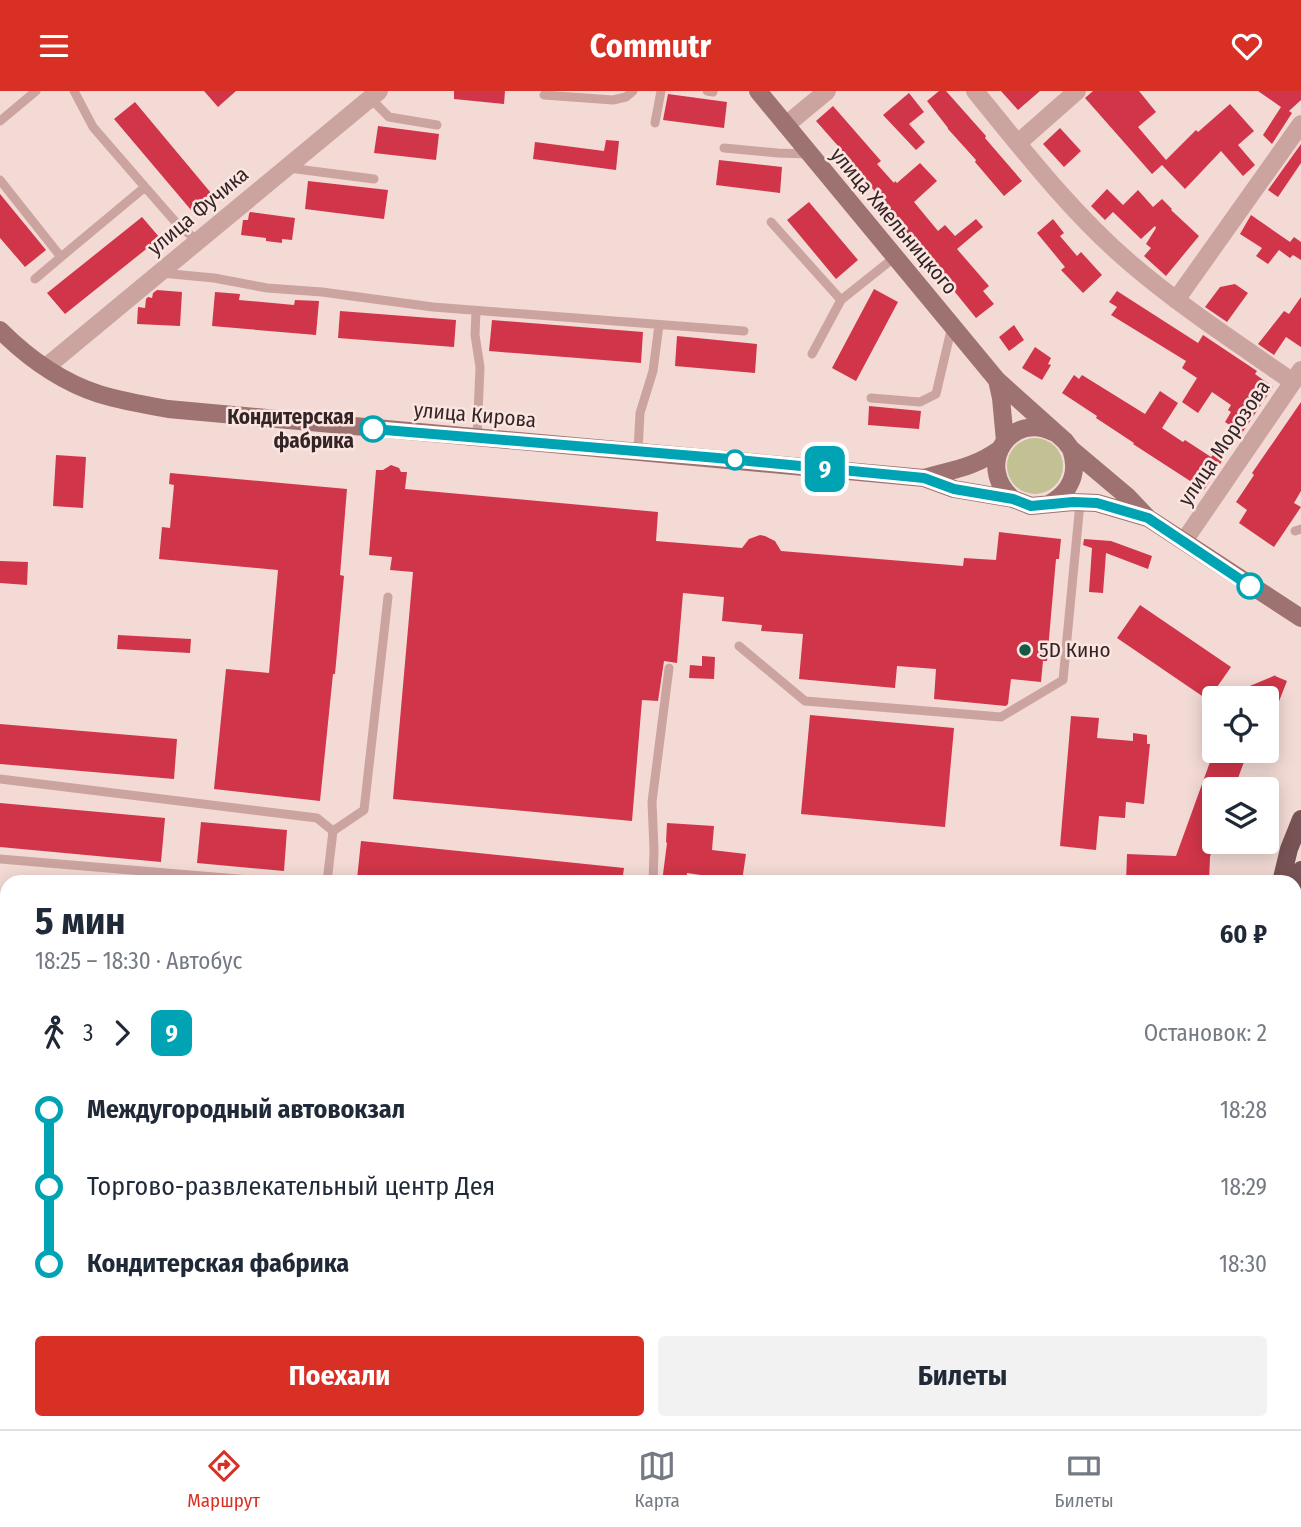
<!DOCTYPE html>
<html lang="ru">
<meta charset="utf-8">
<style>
:root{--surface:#fff;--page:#f2f2f3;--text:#1f2937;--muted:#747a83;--line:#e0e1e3;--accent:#d93025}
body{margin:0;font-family:"Fira Sans Condensed",sans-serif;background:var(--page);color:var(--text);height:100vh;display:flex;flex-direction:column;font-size:26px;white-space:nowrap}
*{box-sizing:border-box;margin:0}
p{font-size:23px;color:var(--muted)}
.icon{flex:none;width:38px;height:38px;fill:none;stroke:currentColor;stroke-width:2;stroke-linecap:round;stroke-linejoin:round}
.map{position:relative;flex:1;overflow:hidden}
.panel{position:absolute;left:0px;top:784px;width:1302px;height:555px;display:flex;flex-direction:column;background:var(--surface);border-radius:21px 21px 0 0;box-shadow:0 4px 18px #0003}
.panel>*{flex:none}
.badge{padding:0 14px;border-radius:10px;font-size:24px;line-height:46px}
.fabs{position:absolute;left:1202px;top:595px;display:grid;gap:14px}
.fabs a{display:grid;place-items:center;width:77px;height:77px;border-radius:7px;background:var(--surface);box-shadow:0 4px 18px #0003;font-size:35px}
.map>.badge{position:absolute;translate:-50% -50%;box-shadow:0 0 0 4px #fff}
.legs{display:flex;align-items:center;gap:10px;height:77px;padding:0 35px;font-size:23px}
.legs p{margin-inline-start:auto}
.overview{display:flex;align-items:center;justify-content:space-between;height:119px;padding:0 35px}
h1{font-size:38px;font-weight:700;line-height:52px}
.primary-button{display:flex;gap:14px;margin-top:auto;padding:14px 35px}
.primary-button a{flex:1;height:80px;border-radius:7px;background:var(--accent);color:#fff;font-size:28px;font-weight:700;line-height:80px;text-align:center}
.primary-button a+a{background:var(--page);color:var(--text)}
ul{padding:0 35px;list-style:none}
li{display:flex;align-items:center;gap:24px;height:77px;font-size:26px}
li i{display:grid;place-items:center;width:10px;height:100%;margin:0 9px;background:currentColor}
li i::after{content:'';width:18px;height:18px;margin:-9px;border:5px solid;border-radius:50%;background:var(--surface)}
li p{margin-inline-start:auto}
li:first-child i{background:linear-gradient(#0000 50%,currentColor 0)}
li:last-child i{background:linear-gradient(currentColor 50%,#0000 0)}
header{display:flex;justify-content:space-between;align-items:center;height:91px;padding:0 35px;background:var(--accent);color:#fff;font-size:32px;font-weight:700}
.tab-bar{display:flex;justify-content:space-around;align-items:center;height:98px;border-top:2px solid var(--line);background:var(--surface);font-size:19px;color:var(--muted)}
.tab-bar a{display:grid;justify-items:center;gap:4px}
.tab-bar .selected{color:var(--accent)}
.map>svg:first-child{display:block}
</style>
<header><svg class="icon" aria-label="menu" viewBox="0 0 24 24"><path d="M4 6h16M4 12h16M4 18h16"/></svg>Commutr<svg class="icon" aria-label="heart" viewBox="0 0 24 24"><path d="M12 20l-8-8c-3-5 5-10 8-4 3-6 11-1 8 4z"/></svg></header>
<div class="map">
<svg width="1301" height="1338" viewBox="0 0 1301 1338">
<rect width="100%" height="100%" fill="#f3dad5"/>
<path fill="#c2c194" d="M1007 375a28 28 0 1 1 56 0a28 28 0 1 1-56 0Z"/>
<path fill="#d13549" d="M204,0h32l-18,16z
M454,0h51l-1,13 -50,-5z
M939,0h7l40,45 -1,2 37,43 -18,15 -29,-34 1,-2 -28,-31v-1l-21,-27z
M1001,0h39l-22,19z
M1093,0h46l17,21 -18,15 28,33 30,-30 2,2 32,-28 24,27 -16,14 17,20 -12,11 -22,-25 -36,38 -23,-24 -10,9 -67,-76z
M1258,0h43v9l-12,11 3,2 -20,31 -9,-9 18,-28z
M909,2l15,19 -15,12 16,18 -9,8 -33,-35z
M668,3l59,8 -3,26 -61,-8z
M135,11l76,91 -20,17 -77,-91z
M833,15l48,55 -4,3 17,19 1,-2 2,2 23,-20 17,18 -23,21 24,29 7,-6 10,11 21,-17 7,8 -26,22 32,37 -6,5 11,13 -18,14 -89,-110 -6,5 -10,-11 8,-6 -35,-40 2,-1 -30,-34z
M378,35l61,8 -3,26 -62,-7z
M1060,37l21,23 -17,16 -21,-23z
M606,49l13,1 -3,29 -83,-11 2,-17 69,9z
M1301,53v19l-23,34 -10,-7z
M719,69l63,7 -2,26 -64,-8z
M308,90l80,9 -4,29 -79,-10z
M1107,98l16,16 15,-15 15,17 9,-8 10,10 -1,1 28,26 -33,40 -22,-20 7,-8 -5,-4 10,-16 -1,-2 -14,13 -28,-27 -8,8 -14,-14z
M0,103l46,56 -21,17 -25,-29z
M809,111l49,58 -22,19 -49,-59z
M250,121l45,6 -3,22 -10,-1v4l-16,-2v-3l-25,-3 2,-15h5l1,-6z
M1251,124l39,27 4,-5 7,5v18l-8,-5 -3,3 -11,-8 -11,14 -12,-8 6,-8 -22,-14z
M142,126l18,21 -95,76 -18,-21z
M1053,128l11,14 -4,3 17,20 4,-4 21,23 -19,18 -22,-23 4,-3 -28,-34z
M1235,193l13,9 -21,29 -22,-15 15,-20z
M874,198l24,13 -42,79 -24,-13z
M157,199l25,2 -2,34 -43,-2 1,-17 7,1 1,-9 2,-2 4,1 1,-5z
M1117,200l81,52 5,-8 54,36 -2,3 18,13 -31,46 -17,-11 6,-10 -3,-2 3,-5 -19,-13 -14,21 -16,-11 15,-24 -15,-10 4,-7 -75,-46 6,-8 -8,-5z
M215,201l25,2 -1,6 55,5 1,-5 24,1 -3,34 -104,-9z
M1301,206v50l-15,-10 -12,18 -16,-11 26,-33 5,3z
M340,220l116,9 -2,27 -116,-9z
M492,229l151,12 -2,31 -152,-12z
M1014,234l10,15 -15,11 -10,-14z
M677,245l80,8 -2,29 -80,-7z
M1035,256l16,11 -3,6 3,1 -9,15 -20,-12z
M1074,284l5,4 3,-4 63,39 15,-23 18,12 -16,25 21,14 2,-2 26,17 2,-2 9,6 -18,29 -71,-46 1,-1 -38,-25 1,-2 -35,-23z
M1301,311v89l-7,12 7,4 -27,40 -35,-24 8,-13 -11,-8 18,-27 -2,-2z
M869,315l52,5 -2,18 -51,-4z
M56,364l30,2 -3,51 -30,-2z
M391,374l8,3 2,4h6l-2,17 253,23 -2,29 86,7 7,-9 11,-4 5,1 10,5 6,10 182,15 1,-8 32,2 3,-28 62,7 -2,20h-3l-9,102h-4l-2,21 -30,-3 -3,25 -2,2 -72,-7 2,-30 -39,-3 -2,22 -96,-9 4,-45 -42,-3 1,-6 -40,-4 2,-24 -41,-4 -6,70 -13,-2 -6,40 -16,-1 -10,121 -239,-22 20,-227 -23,-2 2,-13 -23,-2 7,-85h7z
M170,382l177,16 -7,86 4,1 -9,98h-2l-13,127 -106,-12 12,-120 43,4 9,-103 -119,-11 3,-32 8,1 4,-43 -5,-1z
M1084,448l27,2 41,15 -4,13 -42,-16 -3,40 -14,-1 3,-44 -9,-3z
M0,470l28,1 -1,23 -27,-2z
M1140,514l91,62 -23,33 -91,-62z
M118,544l73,4 -1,14 -73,-4z
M702,565l13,1 -1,22 -25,-1 1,-13 12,1z
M1276,584l-1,1 12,5 -19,48 -1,-31h-46z
M810,624l144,13 -9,99 -144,-13z
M1071,625l28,2 -2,20 36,3v-8l14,2v9h3l-6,60 -18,-2 -1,16 -26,-2 -3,34 -36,-4z
M0,633l177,15 -3,40 -174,-15z
M1214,660h34l-14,38h-20v54l-4,14 -1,25h-83l1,-28 49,2z
M0,712l165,15 -4,44 -161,-15z
M201,731l86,8 -3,41 -87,-8z
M667,732l47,3 -2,24 34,4 -4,27 -55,-8 -1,9h-24l5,-39 -1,-1z
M361,750l263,27 -2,14h-240l-25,-3z"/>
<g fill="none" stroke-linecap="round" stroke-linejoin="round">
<path stroke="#cba4a0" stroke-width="9" d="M74,0l19,36 52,60
M707,0l6,1
M544,4l69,5 13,-3 7,-6
M370,7l19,19 48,8
M0,30l36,-30
M655,32l6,-32
M724,57l54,5 31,1
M289,77l85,11
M0,89l61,77 84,-70 34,39 19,15
M771,131l70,78 -29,54
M161,182l53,5 53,10 55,4 111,15 311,24
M35,188l26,-22
M841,209l54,-43
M476,220l-1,24 5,32 -3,71
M871,307l49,4 16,-8 16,-68
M638,360l2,-38 13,-42 6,-46
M1295,440l6,-2
M739,555l66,55 196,16 62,-37 17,-177
M0,688l317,39 16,13
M0,768l275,23
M327,791l6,-51 31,-21 24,-213
M653,791l1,-32 -2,-48 17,-134"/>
<path stroke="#cba4a0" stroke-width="18" d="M975,0c48,59 96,121 154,171 51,44 108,81 164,120
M786,34l41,-34
M1018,52l59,-52
M1176,209l125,-176
M46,276l333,-276
M1184,450l117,-171
M0,1023l7,1
M1295,1126l6,1
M0,1205h7
M1295,1332l6,1
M15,1338v-6
M660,1338v-6"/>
<path stroke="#9f7272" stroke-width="18" d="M758,0l239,289 68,61 6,8 57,48 20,21 153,100
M0,239c27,27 62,52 99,64 23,7 46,11 69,15l756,69 30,11 59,10 18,7 42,-4 24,1 51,15
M997,289l4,18 4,43
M924,387c31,-9 49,-10 76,-29
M1013,408c-40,-34 -1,-90 42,-66
M1049,413c22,-12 30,-32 22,-55"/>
<path stroke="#785355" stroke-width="18" d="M1281,791l8,-33 12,-30
M1295,800l6,-21
M1240,1338v-6
M1258,1338v-6"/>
</g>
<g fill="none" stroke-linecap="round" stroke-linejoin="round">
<g stroke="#fff" stroke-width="16">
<path id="line-1" d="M373,338l345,29 206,20 30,11 59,10 18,7 42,-4 24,1 51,15 102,68"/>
</g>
<use href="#line-1" stroke="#00a3b4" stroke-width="10"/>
</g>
<g fill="#fff" stroke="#00a3b4" stroke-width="3.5">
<circle cx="373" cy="338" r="12"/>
<circle cx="735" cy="369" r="9"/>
<circle cx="1250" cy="495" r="12"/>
</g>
<circle fill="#175945" stroke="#fae5e1" stroke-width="2.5" cx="1025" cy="559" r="7"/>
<g text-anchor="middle" stroke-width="5" stroke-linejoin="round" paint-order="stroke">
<g font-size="21" fill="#342425" stroke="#fae5e1">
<text transform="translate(198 120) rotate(-40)" y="7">улица Фучика</text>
<text transform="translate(894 130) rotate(50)" y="7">улица Хмельницкого</text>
<text transform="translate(475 324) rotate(5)" y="7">улица Кирова</text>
<text transform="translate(1224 352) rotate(-56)" y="7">улица Морозова</text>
</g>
<g font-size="21" font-weight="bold" fill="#342425" stroke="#fae5e1" text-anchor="end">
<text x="354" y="333">Кондитерская<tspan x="354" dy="24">фабрика</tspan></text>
</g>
<g font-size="21" fill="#342425" stroke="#fae5e1" text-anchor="start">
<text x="1039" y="566">5D Кино</text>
</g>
</g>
</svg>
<div class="fabs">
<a><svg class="icon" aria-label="locate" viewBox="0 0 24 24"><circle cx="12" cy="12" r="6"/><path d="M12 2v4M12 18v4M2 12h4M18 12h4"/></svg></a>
<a><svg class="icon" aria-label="layers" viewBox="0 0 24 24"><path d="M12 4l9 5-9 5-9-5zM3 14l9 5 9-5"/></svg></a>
</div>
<b class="badge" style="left:825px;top:378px;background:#00a3b4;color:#fff">9</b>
<section class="panel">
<div class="overview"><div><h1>5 мин</h1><p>18:25 – 18:30 · Автобус</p></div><b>60 ₽</b></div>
<div class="legs"><svg class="icon" aria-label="walk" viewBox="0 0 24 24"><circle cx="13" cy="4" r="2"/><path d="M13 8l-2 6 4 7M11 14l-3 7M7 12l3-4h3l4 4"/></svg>3<svg class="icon" aria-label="forward" viewBox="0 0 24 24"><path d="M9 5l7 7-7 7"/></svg><b class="badge" style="background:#00a3b4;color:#fff">9</b><p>Остановок: 2</p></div>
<ul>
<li><i style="color:#00a3b4"></i><b>Междугородный автовокзал</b><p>18:28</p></li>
<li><i style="color:#00a3b4"></i><span>Торгово-развлекательный центр Дея</span><p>18:29</p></li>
<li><i style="color:#00a3b4"></i><b>Кондитерская фабрика</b><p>18:30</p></li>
</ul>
<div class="primary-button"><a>Поехали</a><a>Билеты</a></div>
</section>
</div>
<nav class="tab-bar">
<a class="selected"><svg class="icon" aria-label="directions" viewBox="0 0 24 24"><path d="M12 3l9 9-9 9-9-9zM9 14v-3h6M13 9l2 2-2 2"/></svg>Маршрут</a>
<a><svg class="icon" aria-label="map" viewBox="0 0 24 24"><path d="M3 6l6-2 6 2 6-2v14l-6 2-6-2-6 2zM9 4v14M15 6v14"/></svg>Карта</a>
<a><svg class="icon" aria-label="tickets" viewBox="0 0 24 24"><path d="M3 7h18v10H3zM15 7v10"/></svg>Билеты</a>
</nav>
